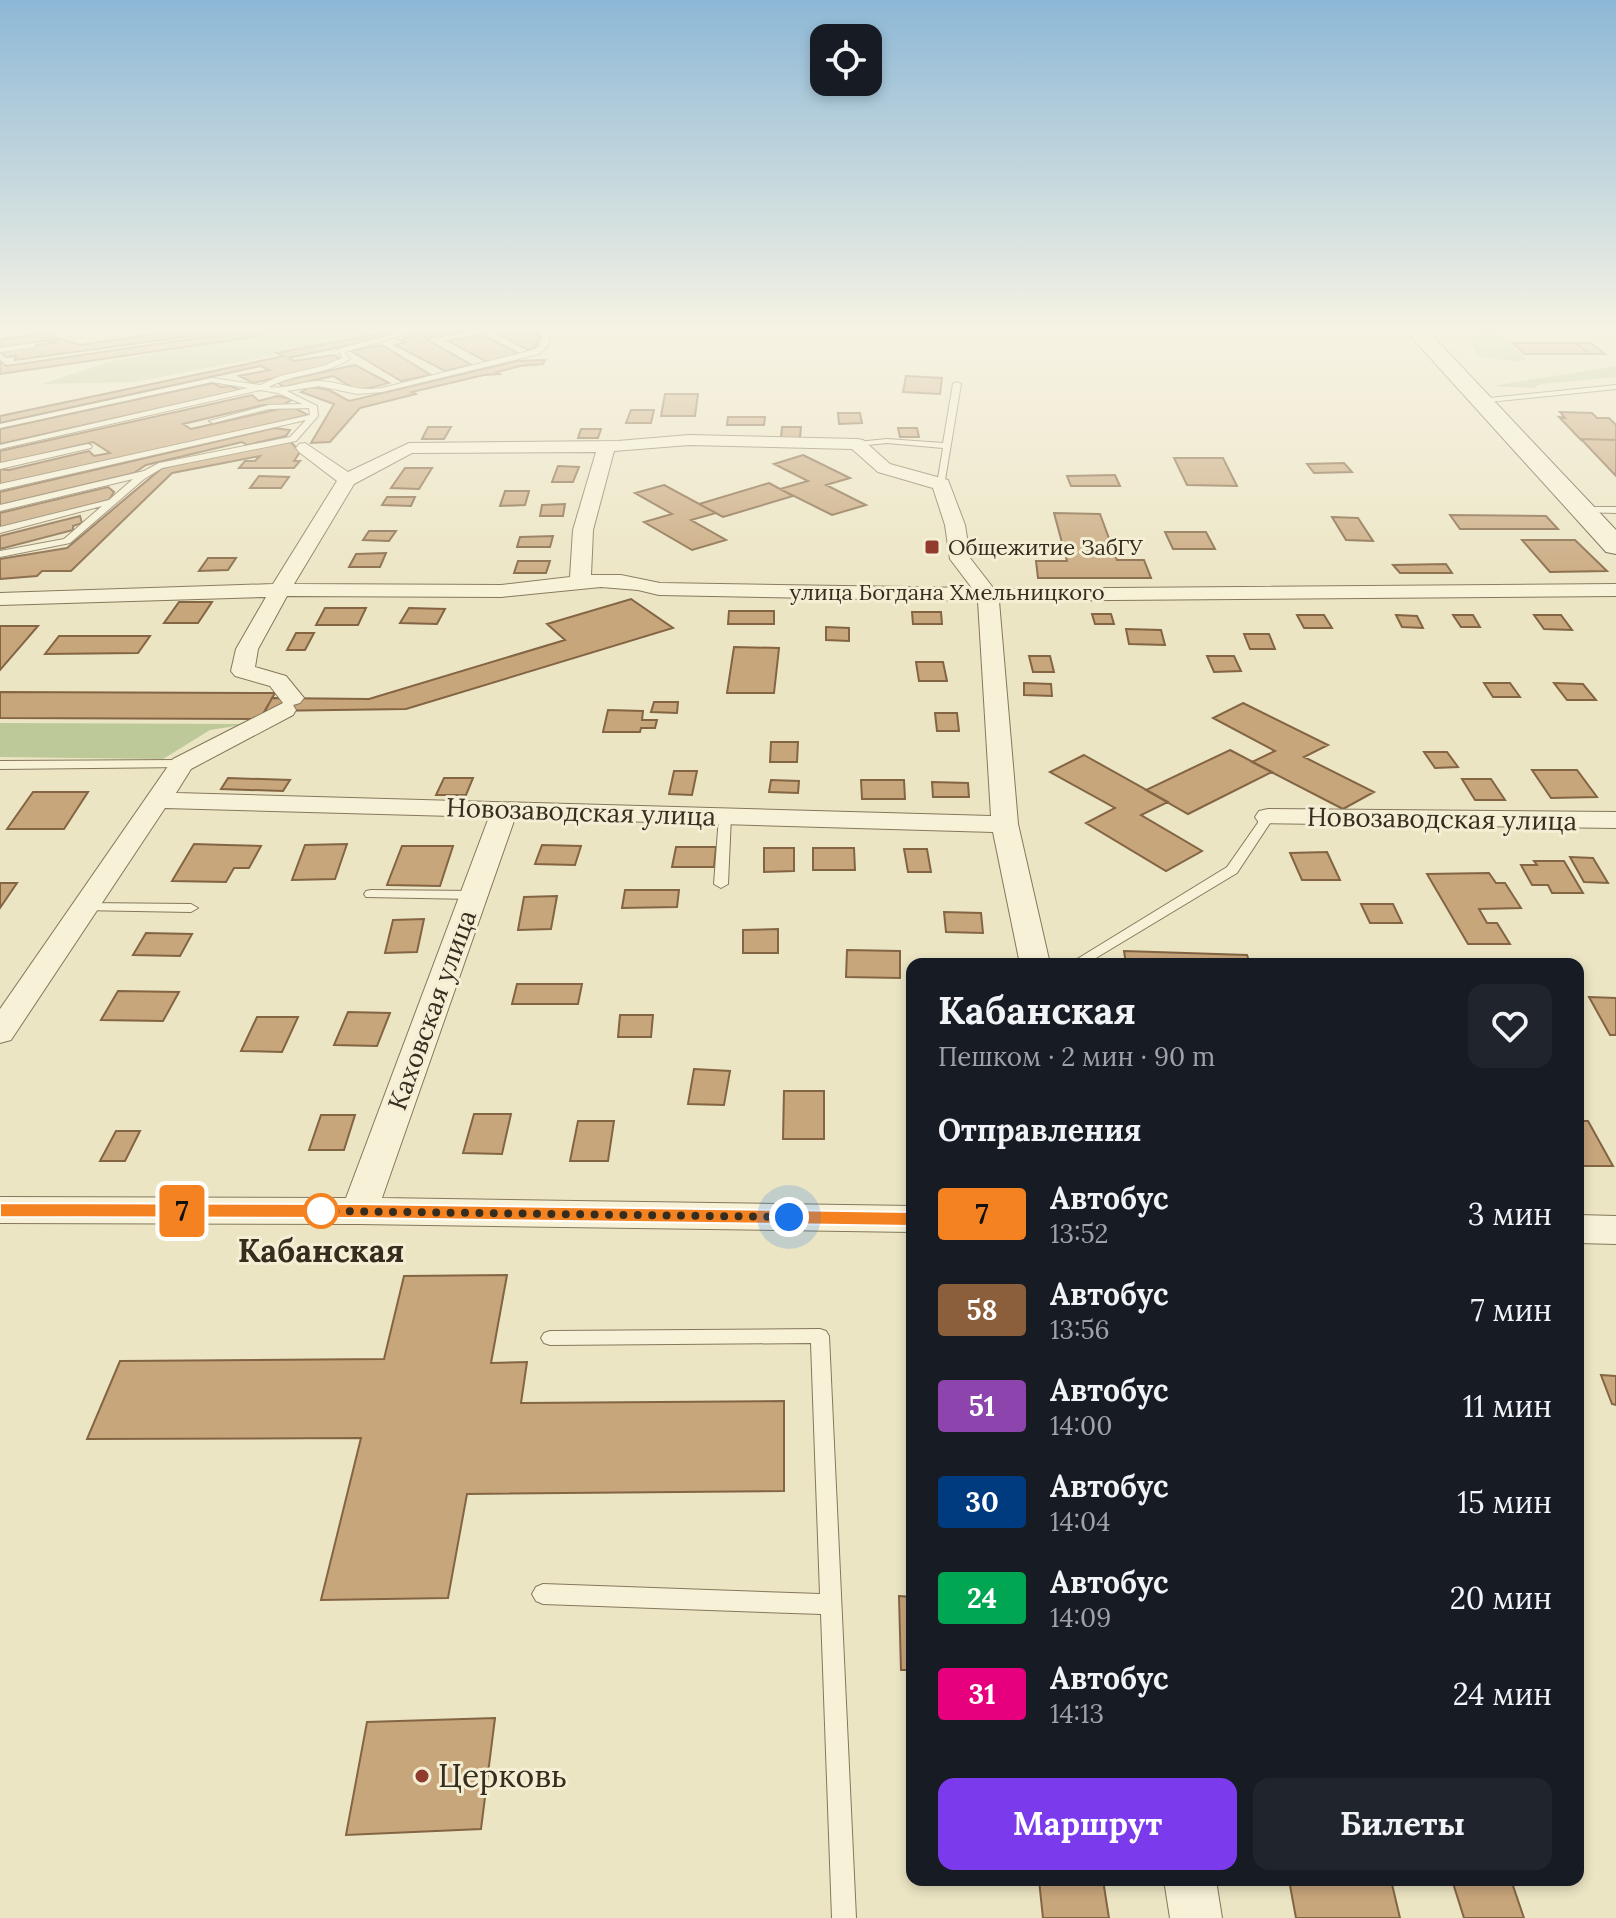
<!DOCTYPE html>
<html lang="ru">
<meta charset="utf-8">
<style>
:root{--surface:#171b24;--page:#20242c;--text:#f1f3f6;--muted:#9ea1a6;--accent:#7c3aed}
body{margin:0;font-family:Lora,serif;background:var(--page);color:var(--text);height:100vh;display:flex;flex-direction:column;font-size:30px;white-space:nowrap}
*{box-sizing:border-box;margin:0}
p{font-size:26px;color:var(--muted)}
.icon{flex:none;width:44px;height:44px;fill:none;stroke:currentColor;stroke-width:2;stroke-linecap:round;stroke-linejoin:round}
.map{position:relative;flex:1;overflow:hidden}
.side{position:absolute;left:906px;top:958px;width:678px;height:928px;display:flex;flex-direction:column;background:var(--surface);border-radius:16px;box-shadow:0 4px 12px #0003}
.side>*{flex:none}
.badge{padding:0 16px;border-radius:6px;font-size:28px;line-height:52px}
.tools{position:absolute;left:810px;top:24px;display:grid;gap:16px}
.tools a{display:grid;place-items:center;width:72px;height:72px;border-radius:16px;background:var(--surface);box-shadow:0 4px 12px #0003;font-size:40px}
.you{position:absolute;width:40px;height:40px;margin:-20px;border:6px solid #fff;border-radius:50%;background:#1a73e8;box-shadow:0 0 0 12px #1a73e833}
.map>.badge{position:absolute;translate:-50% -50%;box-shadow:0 0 0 4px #fff}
h2{padding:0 32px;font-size:30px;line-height:72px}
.round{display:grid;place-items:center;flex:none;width:84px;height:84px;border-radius:16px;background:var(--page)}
.summary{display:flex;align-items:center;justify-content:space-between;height:136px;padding:0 32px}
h1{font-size:38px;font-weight:700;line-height:60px}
.action{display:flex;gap:16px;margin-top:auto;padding:16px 32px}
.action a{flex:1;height:92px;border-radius:16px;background:var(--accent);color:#fff;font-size:32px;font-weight:700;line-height:92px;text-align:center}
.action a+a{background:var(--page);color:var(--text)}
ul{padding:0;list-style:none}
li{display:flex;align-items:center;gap:24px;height:96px;padding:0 32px}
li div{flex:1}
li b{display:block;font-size:30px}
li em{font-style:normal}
li .badge{min-width:88px;font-weight:700;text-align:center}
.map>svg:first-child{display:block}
</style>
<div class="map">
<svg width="1616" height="1918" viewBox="0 0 1616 1918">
<rect width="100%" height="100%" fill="#ece5c4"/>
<path fill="#bdc999" d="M274,330h119l-13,5 -246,47 -92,2 70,-23 141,-24z
M1475,330h20l32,30 -10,2 -40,-6 -10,-24z
M1616,366v11l-75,7 -8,4 -41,-2z
M0,723l248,1 -38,6 -47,29 -163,-2z"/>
<path fill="#c8a67c" stroke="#836543" stroke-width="2" d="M180,330h55l-220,30 1,-4 -10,1 -6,-5 57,-10 -7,-2 -50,8v-8l42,-7 38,12z
M254,330h20l-21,7 -253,37v-13l6,5z
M426,330h44l-44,9 46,26 -27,6 -50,-26 11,-3 -6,-2z
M491,330h38l12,6 -7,13 -6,1z
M390,332l8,3 -110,23 6,3 40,-6 5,3 -8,6 -25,7 -53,12 -14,-7 30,-6 -8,-4 -261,57v-7l284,-60 -7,-3z
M481,334l39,20 -33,8 -39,-21z
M1513,343h63l13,11h-64z
M1576,343h15l14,11h-16z
M382,345l49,30 -30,6 -50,-30z
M545,360l-2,4 -23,2 -23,6 3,2 -16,1 -72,17 4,2 -56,14 -30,34 -19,1 23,-39 -33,-12 9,-5 19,3 20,11 168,-40z
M355,365l34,18 -31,8 -25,-15 -49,11 -7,-5z
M906,376l36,2 -2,16 -37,-2z
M213,383l8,4 9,-1 11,4 -241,54v-15z
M665,394h33l-3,22h-34z
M252,395l7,6 18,-5 16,3 -10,6h-20l-80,19 8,5 88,-20 16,-1 13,7 -308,71v-17l9,1 80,-19 5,5 16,-3 -17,-11 -93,22v-13z
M631,410h23l-3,13h-25z
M1560,412l32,1 5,5h12l7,7v15l-35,-1 1,2 -23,-24 6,1z
M838,413h22l2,10 -23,1z
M728,417h37l-1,8h-37z
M428,427h23l-7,12h-22z
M782,427h19l-1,11h-19z
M274,428l16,2 -4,6 -39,9 -5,-3 -96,23 -12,8 -134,32v-13z
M898,428h19l2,9h-19z
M581,429h20l-3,9h-20z
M1581,439l35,1v36z
M291,442l9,10 -6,9h6l-6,7h-55l6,-7h10l5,-5 -88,17 -101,98h-29l-5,5 -37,3v-20l67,-11 95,-80 27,-8z
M803,455l47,23 -24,7 40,20 -34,10 -52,-26 28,-8 -34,-17z
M1174,458h49l14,28 -50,-1z
M1344,463l8,9 -38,1 -7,-9z
M558,466l21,1 -6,15h-21z
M405,468h27l-13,21 -28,-1z
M1115,475l5,11h-49l-4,-10z
M259,476l30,1 -8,11h-31z
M769,483l24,13 -70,21 -24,-13z
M664,485l52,28 -25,7 35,20 -34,10 -48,-28 28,-8 -37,-21z
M108,487l6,5 -5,8 -109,28v-15z
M505,491h24l-4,14 -25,1z
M387,497h28l-4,9 -29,-1z
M565,504l-2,12h-23l2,-11z
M1054,513l46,1 17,46h27l7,18h-113l-2,-17h31z
M1450,515l96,1 12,13h-98z
M80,516l2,7 -9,3v4l-73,19v-13z
M1332,517l26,1 15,23 -27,-1z
M369,531h27l-7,10 -26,-1z
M1165,532h41l9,17h-42z
M553,536l-3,11h-33l3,-10z
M1522,540h53l32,31 -57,1z
M386,553l-6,14h-31l7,-13z
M208,558h28l-8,12 -29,1z
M518,561h32l-4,12h-32z
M1446,564l6,9h-52l-7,-8z
M631,599l42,29 -267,81 -141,2 7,-13 97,1 196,-59 -18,-16z
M179,602h33l-14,21h-34z
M325,608h41l-8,17h-42z
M409,608l36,1 -8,15 -37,-1z
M729,611h45v13h-46z
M912,612h29l1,12h-29z
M1092,614h19l3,10h-19z
M1297,615h27l8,13h-28z
M1396,615l21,1 6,12 -21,-1z
M1453,615h20l7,12h-19z
M1534,615h27l11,15 -28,-1z
M0,626h38l-38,44z
M826,627l23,1v13l-23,-1z
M1126,629l35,1 4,15 -36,-1z
M296,633h18l-9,17h-18z
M1244,634h25l6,15h-25z
M59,636h91l-12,17 -93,1z
M734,647l45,1 -5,45h-47z
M1029,656h21l4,16h-21z
M1207,656h27l7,15 -27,1z
M916,662h27l4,19h-28z
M1024,683l27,1 1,12 -28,-1z
M1484,683h26l10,14h-27z
M1554,683l29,1 13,16h-29z
M0,692l275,1 -15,26 -260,-1z
M654,702h24l-1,11 -26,-1z
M1243,703l85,42 -24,12 70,35 -31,17 -91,-47 23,-11 -62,-33z
M608,710l35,1 -1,9h15l-2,8h-14l-1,4h-37z
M935,713h22l2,18h-22z
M771,742h27l-1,20h-27z
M1230,750l42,22 -84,42 -42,-24z
M1424,752h23l11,15 -23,1z
M1084,755l84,47 -27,13 61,36 -36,20 -80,-48 29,-15 -65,-36z
M1532,770h45l20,27 -46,1z
M674,771h23l-5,24 -23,-1z
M228,778l62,2 -7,11 -62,-2z
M444,778h29l-7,17h-30z
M1462,779h29l14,21h-30z
M771,780l28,1 -1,12 -29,-1z
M861,780h43l1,19h-43z
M932,782l36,1 1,14h-36z
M33,792h55l-24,37h-57z
M194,844l32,1 35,1 -12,22h-15l-8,14 -54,-1z
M347,844l-12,35 -43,1 13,-35z
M542,845l39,1 -6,19 -40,-1z
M402,846h51l-13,40 -53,-1z
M676,847h40l-2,20h-42z
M764,848h30v23l-30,1z
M813,848h41l1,22h-42z
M904,849h23l4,23h-23z
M1327,852l13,28h-38l-12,-27z
M1570,857l23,1 15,25 -24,-1z
M1534,861h30l19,32h-31l-4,-8h-16l-11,-20h16z
M1489,873l7,10h9l16,25 -42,1 8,14h10l13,21h-42l-41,-70z
M0,883h17l-17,25z
M625,890h54l-2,17 -55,1z
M557,896l-6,33 -33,1 6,-33z
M1361,904h32l9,19h-32z
M944,912l37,1 2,20 -37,-1z
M424,919l-7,33 -32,1 8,-33z
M778,929v24h-35v-23z
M146,933l46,1 -12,22 -47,-1z
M847,950l53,1v27l-54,-1z
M1124,951l123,4 3,9h-124z
M517,984h65l-4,20h-66z
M118,991l61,1 -16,29 -62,-1z
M1589,997l27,1v37h-6z
M348,1012l42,1 -13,33 -43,-1z
M620,1015h33l-2,22h-33z
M257,1017h41l-16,35 -41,-1z
M694,1069l36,2 -6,34 -36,-1z
M784,1091h40v48h-41z
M474,1114h37l-9,40 -39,-1z
M321,1115h34l-11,35h-35z
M578,1121h36l-6,40h-38z
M1578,1121h10l25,45h-35z
M116,1131h24l-15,30h-25z
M507,1275l-16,88 36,-1 -6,41 263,-2v90l-317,3 -19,104 -127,2 40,-162 -274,1 33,-78 264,-2 20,-83z
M1601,1375l15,1v29l-4,-1z
M899,1596l13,1v73h-11z
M495,1718l-14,111 -135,6 21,-113z
M1039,1880h64l6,38h-66z
M1289,1880h102l9,38h-104z
M1452,1880h59l13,38h-60z"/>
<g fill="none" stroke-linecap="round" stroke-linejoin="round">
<g stroke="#85775c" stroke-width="2">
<path id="lane" d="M410,330h10l-75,22 5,7c-24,16 -56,14 -81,28 17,3 33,-6 50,-6 25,1 35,11 63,7l151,-38 8,-5 1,-9 -8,-6h8l8,5 -2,11 -9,8 -157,38 -25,2 -38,-8 -32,5 30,15 1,10 -22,25 -134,27 -18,11 -74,64 -70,14v-6l64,-12 38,-33 -102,27v-6l109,-27 24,-21 -133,32v-6l144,-34 15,-8 131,-26 16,-17 -306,70v-6l310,-69 -1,-7 -40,1 -56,14 -4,-2 60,-16 33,-1 -24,-11 -18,-3 -260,59v-4l248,-57 -36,-6 -212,46v-4l212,-46 48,7 20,-9 43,-10 19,-8 -4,-9z
M33,343l3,4 -36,5v-4z
M957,382l4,2 -17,102 -7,-2 6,-36 -56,-5 -30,3 -4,-2 4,-2 30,-3 56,4 10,-59z
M1616,385v4l-137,14 -4,-2 4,-2z
M88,444l4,2 -1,2 -91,21v-6z
M1581,507h35v6l-38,-1v-4z
M182,760l6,4 -2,3 -186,2v-8z
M725,812l6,4 -3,68 -7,4 -7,-4 5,-68z
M1268,813l6,4 -37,56 -151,91h-17l158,-97 37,-53z
M371,890l103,1 7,4 -7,4 -108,-2 -2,-3 2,-3z
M85,903l106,1 7,4 -7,4 -111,-2 -2,-3z
M820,1329l6,2 3,5 27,582h-24l-11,-304 -278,-10 -7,-3 -4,-7 4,-7 7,-3 277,10 -9,-251 -261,2 -6,-2 -3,-5 3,-5 6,-2z"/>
</g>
<g stroke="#85775c" stroke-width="2">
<path id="street" d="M689,435l168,4 6,1 27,24 58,16 17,45 5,33 24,31 622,-5v12l-617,5 19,223 32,140h-30l-27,-132 -478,-14 -133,380 530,8v26l-553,-8 -359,-1v-26l346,1 143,-381 -324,-9 -154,232 -11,3v-34l173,-250 110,-56 -13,-17 -35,-10 -4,-5 5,-22 30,-52 -266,8v-12l273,-9 64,-103 -38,-29 -3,-4 3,-4 6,-1 43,29 61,-29 209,-2zM689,445l163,4 26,23 55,16 12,37 5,34 22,29 -312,-5 -39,-8h-30l2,-45 21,-79zM596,452l-23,78 -3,47 -69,8 -207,-1 60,-100 58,-31zM601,587l37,3 21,5 319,6 13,215 -815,-23 15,-24 102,-54 3,-5 -3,-5 7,-2 4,-5 -18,-22 -31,-9 3,-18 29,-53 214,1z
M1268,809l348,3v16l-357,-5 -4,-6 4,-6z
M1578,1215l38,1v28l-38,-1z
M1164,1880h52l6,38h-52z"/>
</g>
<g stroke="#67583f" stroke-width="2">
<path id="secondary" d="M1405,330h22l189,200v24l-10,-2z"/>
</g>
<use href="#lane" fill="#f7f2d7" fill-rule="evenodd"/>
<use href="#street" fill="#f7f2d7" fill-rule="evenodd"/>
<use href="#secondary" fill="#f7f2d7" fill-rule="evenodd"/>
</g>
<linearGradient id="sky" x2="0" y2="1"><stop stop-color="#8db8d6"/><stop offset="0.55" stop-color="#f6f3e4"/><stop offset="1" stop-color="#f6f3e4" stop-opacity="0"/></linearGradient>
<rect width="1616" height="598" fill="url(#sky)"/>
<path fill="#f58220" stroke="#fff" stroke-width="2" d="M0,1203l359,1 553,8 9,7 -9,7 -553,-8 -359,-1z"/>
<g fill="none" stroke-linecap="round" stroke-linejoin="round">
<path stroke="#362d1f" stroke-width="8" stroke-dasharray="0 14.4" d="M321,1211l468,6"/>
</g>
<g fill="#913b2f" stroke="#f4eed4" stroke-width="3">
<rect x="924" y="539" width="16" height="16" rx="4"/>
<circle cx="422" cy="1776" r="8"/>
</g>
<circle fill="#fff" stroke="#f58220" stroke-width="4" cx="321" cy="1211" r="16"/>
<g text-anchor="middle" stroke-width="6" stroke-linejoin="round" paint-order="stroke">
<g font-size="22" fill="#362d1f" stroke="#f4eed4" text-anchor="start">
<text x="948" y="555">Общежитие ЗабГУ</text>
</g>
<g font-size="22" fill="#362d1f" stroke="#f4eed4">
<text x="947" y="600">улица Богдана Хмельницкого</text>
</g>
<g font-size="26" fill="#362d1f" stroke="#f4eed4">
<text transform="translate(581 812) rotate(2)" y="9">Новозаводская улица</text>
<text transform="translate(1442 819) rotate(1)" y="9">Новозаводская улица</text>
<text transform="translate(432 1010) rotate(-70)" y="9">Каховская улица</text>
</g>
<g font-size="32" font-weight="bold" fill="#362d1f" stroke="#f4eed4">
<text x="321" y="1262">Кабанская</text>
</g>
<g font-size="32" fill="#362d1f" stroke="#f4eed4" text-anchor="start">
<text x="438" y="1787">Церковь</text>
</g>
</g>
</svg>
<div class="tools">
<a><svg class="icon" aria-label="locate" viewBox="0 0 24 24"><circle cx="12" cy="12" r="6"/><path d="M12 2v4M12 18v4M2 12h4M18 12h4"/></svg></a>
</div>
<div class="you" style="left:789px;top:1217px"></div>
<b class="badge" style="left:182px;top:1211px;background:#f58220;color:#111">7</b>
<section class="side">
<div class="summary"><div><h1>Кабанская</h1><p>Пешком · 2 мин · 90 m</p></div><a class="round"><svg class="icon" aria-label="heart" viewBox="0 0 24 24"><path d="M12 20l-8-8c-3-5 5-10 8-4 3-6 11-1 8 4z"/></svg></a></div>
<h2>Отправления</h2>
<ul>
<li><span class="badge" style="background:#f58220;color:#111">7</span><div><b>Автобус</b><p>13:52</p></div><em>3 мин</em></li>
<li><span class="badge" style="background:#8b5e3c;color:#fff">58</span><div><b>Автобус</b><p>13:56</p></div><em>7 мин</em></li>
<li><span class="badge" style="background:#8e44ad;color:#fff">51</span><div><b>Автобус</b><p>14:00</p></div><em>11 мин</em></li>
<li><span class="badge" style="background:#003b80;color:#fff">30</span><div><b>Автобус</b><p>14:04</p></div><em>15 мин</em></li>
<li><span class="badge" style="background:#00a651;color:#fff">24</span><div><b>Автобус</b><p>14:09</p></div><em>20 мин</em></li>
<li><span class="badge" style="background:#e6007e;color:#fff">31</span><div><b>Автобус</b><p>14:13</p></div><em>24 мин</em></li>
</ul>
<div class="action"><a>Маршрут</a><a>Билеты</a></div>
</section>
</div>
